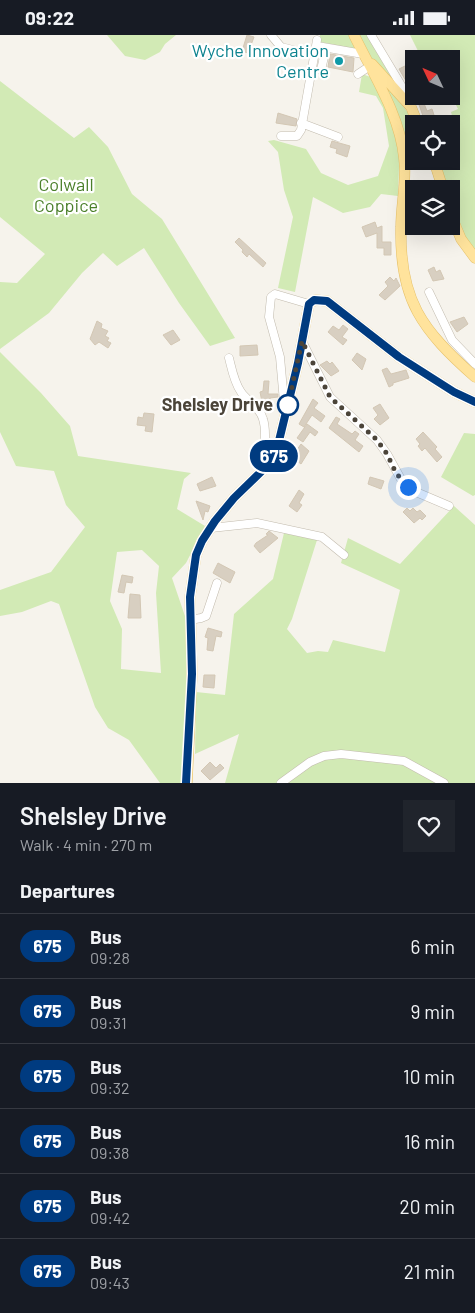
<!DOCTYPE html>
<meta charset="utf-8">
<style>
:root{--surface:#171b24;--page:#20242c;--text:#f1f3f6;--muted:#9ea1a6;--line:#363941}
body{margin:0;font-family:Barlow,sans-serif;background:var(--page);color:var(--text);height:100vh;display:flex;flex-direction:column;font-size:19px;white-space:nowrap}
*{box-sizing:border-box;margin:0}
p{font-size:16px;color:var(--muted)}
.icon{flex:none;width:28px;height:28px;fill:none;stroke:currentColor;stroke-width:2;stroke-linecap:round;stroke-linejoin:round}
.map{position:relative;height:748px;overflow:hidden}
.panel{display:flex;flex-direction:column;background:var(--surface);flex:1}
.panel>*{flex:none}
.badge{padding:0 10px;border-radius:16px;font-size:18px;line-height:32px}
.needle{width:32px;rotate:314deg}
.buttons{position:absolute;left:405px;top:15px;display:grid;gap:10px}
.buttons a{display:grid;place-items:center;width:55px;height:55px;border-radius:0px;background:var(--surface);box-shadow:0 5px 20px #0002;font-size:25px}
.you{position:absolute;width:25px;height:25px;margin:-12px;border:4px solid #fff;border-radius:50%;background:#1a73e8;box-shadow:0 0 0 8px #1a73e833}
.map>.badge{position:absolute;translate:-50% -50%;box-shadow:0 0 0 2px #fff}
h2{padding:0 20px;font-size:19px;line-height:45px}
.round{display:grid;place-items:center;flex:none;width:52px;height:52px;border-radius:0px;background:var(--page)}
.summary{display:flex;align-items:center;justify-content:space-between;height:85px;padding:0 20px}
h1{font-size:24px;font-weight:600;line-height:38px}
ul{padding:0;list-style:none}
li{display:flex;align-items:center;gap:15px;height:65px;padding:0 20px;border-top:1px solid var(--line)}
li div{flex:1}
li b{display:block;font-size:19px}
li em{font-style:normal}
li .badge{min-width:55px;font-weight:700;text-align:center}
.status{display:flex;justify-content:space-between;align-items:center;height:35px;padding:0 25px;background:var(--surface);direction:ltr}
.status svg{height:14px;fill:currentColor}
.map>svg:first-child{display:block}
</style>
<div class="status"><b>09:22</b><svg viewBox="0 0 49 12"><path d="M0 12V9h3v3zM5 12V6h3v6zM10 12V3h3v9zM15 12V0h3v12zM26 1h20v11H26zM47 4h2v5h-2z"/></svg></div>
<div class="map">
<svg width="475" height="748" viewBox="0 0 475 748">
<rect width="100%" height="100%" fill="#f6f3ec"/>
<path fill="#d2eab5" fill-rule="evenodd" d="M107,0h69l-11,9 -5,8 -15,8 -20,-4z
M320,0h30l6,14 -36,-7z
M358,0h10l32,54 -28,-30z
M410,0h65v219c-14,-22 -24,-39 -24,-65h-7l-10,-28h17v-27l5,-4 -5,-18 7,-3 -7,-14v-36h-29z
M362,39l20,7 29,35 3,8v30l-15,14 -1,28 -17,-2 -11,13 -27,6 -30,-16 -18,95 -17,-4 15,-71 -9,-27 -6,-38 -10,-11 6,-1 32,9 15,24 27,12 30,-9 11,-30 -6,-38 -7,-12 -17,-4z
M0,46l74,57 15,-11 19,20 24,47 30,25 73,119 -25,8 -31,-43 -35,-55 -27,18 -14,-13 -21,20 -33,40 -49,36v-67l17,1 28,-29 -45,-37z
M0,317l41,41 29,33 8,30 113,17 -7,6 -7,30 28,17 -19,37 -14,15 15,44 -1,114 -4,47h-22l-31,-43 -21,-12 -13,-21 -36,-103 -8,-3 -29,11 -22,4v-26l51,-18 34,-45 -19,-22 -12,-34 -38,-5 -16,-34zM142,515l17,16 -3,27 5,80 -40,-4 1,-40 -12,-28 7,-49z
M464,398l11,1v61l-2,1 -32,-19z
M454,471l21,19v258h-250l14,-49 -44,20 1,-62 29,3 9,-81 39,-35 11,-46 33,7 -25,79 -5,10 20,24 11,-2 10,1 5,-12 52,12 15,-62 -59,-27 7,-25 52,26z"/>
<path fill="#d8cfc1" stroke="#d3c7b4" d="M247,0l7,2 -6,16 -6,-2z
M330,19l24,4 -1,14 -25,-5z
M407,30l7,11v7l-5,3 -10,-17z
M416,61h5l6,15 5,-2 2,6 -10,4z
M278,78l19,6 -1,7 -20,-3z
M332,106l18,5 -3,11 -11,-4 1,-4 -7,-2z
M375,187l2,6 5,-2v16h9v13h-7v-7h-7v-15l-11,4 -4,-10z
M239,203l27,25 -3,4 -14,-13 -2,3 -5,-5 1,-2 -8,-8z
M434,232l2,5 4,-2 4,9 -11,2 -5,-11z
M390,242l4,4 2,-3 4,8 -15,14 -6,-5 9,-9 -3,-4z
M464,282l4,7 -11,8 -7,-10z
M97,286l5,3 -1,4 7,3 -3,5 4,2 -2,3 4,2 -3,5 -9,-6 -4,3 -5,-6z
M343,290l5,4 -6,8 5,3 -4,5 -15,-13 5,-6 6,4z
M173,295l7,10 -9,5 -8,-10z
M257,310l1,10 -18,1v-10z
M357,318l9,6 -4,11 -10,-10z
M327,326l3,3 2,-2 7,9 -8,5 -11,-11z
M387,333l4,6 15,-4 3,8 -16,5v2l-4,2 -7,-17z
M264,346h5l-1,13h10v3l-8,1v3l-8,1 -2,-10 3,-1z
M313,364l5,4 -4,5 11,8 -4,6 -9,-7 -8,12 -5,-3z
M380,369l9,14 -9,7 -6,-6 4,-4 -5,-7z
M144,378l10,1 -2,18 -7,-1 1,-5 -9,-1 1,-8 5,1z
M336,382l4,2 -3,5 15,10 3,-3 4,3 -4,6 8,6 -4,6 -30,-24z
M307,389l11,8 -3,4 -5,-4 -7,10 -6,-4z
M423,397l14,15 -2,2 7,8 -5,5 -12,-14 -3,3 -4,-5 2,-2 -4,-5z
M301,409l8,7 -8,13 -9,-7z
M212,442l4,9 -16,5 -3,-7z
M370,442l14,4 -3,8 -13,-5z
M299,455l5,4 -5,9 3,2 -5,7 -8,-6z
M196,466l14,5 -2,6 -3,-1 -2,9z
M407,473l3,3 3,-3 4,4 3,-2 6,6 -4,4 -2,-2 -6,5 -11,-11z
M269,496l9,7 -18,15 -6,-7 2,-3 12,-8 -2,-1z
M218,528l17,9 -5,11 -17,-10z
M122,540l11,2 -1,6 -6,-1 -2,11 -6,-1z
M130,559l10,1 1,23h-13z
M208,593l14,4 -1,5 -5,-1 -3,15 -6,-1 1,-12 -3,-1z
M204,640h11l-1,13 -11,-1z
M210,727l6,6 4,-4 4,4 -14,12 -9,-9z"/>
<g fill="none" stroke-linecap="round" stroke-linejoin="round">
<g stroke="#c2bbae" stroke-width="9">
<path id="minor" d="M271,0l10,12 32,8
M371,0l30,50 8,18
M317,11l46,8
M323,37l-2,-2 5,-22
M358,39l12,-8
M301,88l37,14
M281,101h16l4,-6 16,-90
M429,257l23,48 23,24
M302,306l28,56 47,43 10,14 15,27 14,11 33,14
M229,323c3,12 5,24 12,34 6,9 19,15 22,27 5,15 -2,25 7,42
M285,378l-5,-56 -11,-40 2,-20 4,-3 34,10
M211,493l46,-5 65,14 22,18
M190,585l11,-2 5,-2 11,-33
M281,748l29,-21 14,-6 17,-2 63,7 40,22"/>
</g>
<g stroke="#e6c16a" stroke-width="11">
<path id="major" d="M354,0c19,39 46,80 50,123 3,23 -3,46 -3,69 -2,73 21,103 74,150
M372,29l39,43 7,17
M434,126l9,28
M451,180l10,24 14,19
M187,748l5,-109 -2,-77 6,-42 6,-14 13,-20 19,-23 32,-31 10,-14 22,-90 11,-59 6,-4 12,1 72,56 55,35 21,10"/>
</g>
<use href="#minor" stroke="#fff" stroke-width="8"/>
<use href="#major" stroke="#ffe39c" stroke-width="10"/>
</g>
<g fill="none" stroke-linecap="round" stroke-linejoin="round">
<g stroke="#fff" stroke-width="11">
<path id="line" d="M186,748l6,-109 -2,-77 6,-42 6,-14 13,-20 19,-23 32,-31 10,-14 22,-90 11,-59 5,-4 13,1 72,56 55,35 21,10"/>
</g>
<use href="#line" stroke="#003b80" stroke-width="8"/>
<path stroke="#4b4439" stroke-width="5" stroke-dasharray="0 9" d="M288,370l14,-64 28,56 47,43 10,14 9,19 12,14"/>
</g>
<circle fill="#0f9aa8" stroke="#fff" stroke-width="2" cx="339" cy="26" r="5"/>
<circle fill="#fff" stroke="#003b80" stroke-width="2.5" cx="288" cy="370" r="10"/>
<g text-anchor="middle" stroke-width="4.5" stroke-linejoin="round" paint-order="stroke">
<g font-size="18" fill="#0d838f" stroke="#fff" text-anchor="end">
<text x="329" y="22">Wyche Innovation<tspan x="329" dy="21">Centre</tspan></text>
</g>
<g font-size="18" fill="#4a7f2a" stroke="#fff">
<text x="66" y="156">Colwall<tspan x="66" dy="21">Coppice</tspan></text>
</g>
<g font-size="18" font-weight="bold" fill="#4b4439" stroke="#fff" text-anchor="end">
<text x="273" y="376">Shelsley Drive</text>
</g>
</g>
</svg>
<div class="buttons">
<a><svg class="needle" viewBox="-14 -14 28 28"><path d="M0-13l5 13h-10z" fill="#e53935"/><path d="M0 13l5-13h-10z" fill="#9ea1a6"/></svg></a>
<a><svg class="icon" aria-label="locate" viewBox="0 0 24 24"><circle cx="12" cy="12" r="6"/><path d="M12 2v4M12 18v4M2 12h4M18 12h4"/></svg></a>
<a><svg class="icon" aria-label="layers" viewBox="0 0 24 24"><path d="M12 4l9 5-9 5-9-5zM3 14l9 5 9-5"/></svg></a>
</div>
<div class="you" style="left:408px;top:452px"></div>
<b class="badge" style="left:274px;top:421px;background:#003b80;color:#fff">675</b>
</div>
<section class="panel">
<div class="summary"><div><h1>Shelsley Drive</h1><p>Walk · 4 min · 270 m</p></div><a class="round"><svg class="icon" aria-label="heart" viewBox="0 0 24 24"><path d="M12 20l-8-8c-3-5 5-10 8-4 3-6 11-1 8 4z"/></svg></a></div>
<h2>Departures</h2>
<ul>
<li><span class="badge" style="background:#003b80;color:#fff">675</span><div><b>Bus</b><p>09:28</p></div><em>6 min</em></li>
<li><span class="badge" style="background:#003b80;color:#fff">675</span><div><b>Bus</b><p>09:31</p></div><em>9 min</em></li>
<li><span class="badge" style="background:#003b80;color:#fff">675</span><div><b>Bus</b><p>09:32</p></div><em>10 min</em></li>
<li><span class="badge" style="background:#003b80;color:#fff">675</span><div><b>Bus</b><p>09:38</p></div><em>16 min</em></li>
<li><span class="badge" style="background:#003b80;color:#fff">675</span><div><b>Bus</b><p>09:42</p></div><em>20 min</em></li>
<li><span class="badge" style="background:#003b80;color:#fff">675</span><div><b>Bus</b><p>09:43</p></div><em>21 min</em></li>
</ul>
</section>
